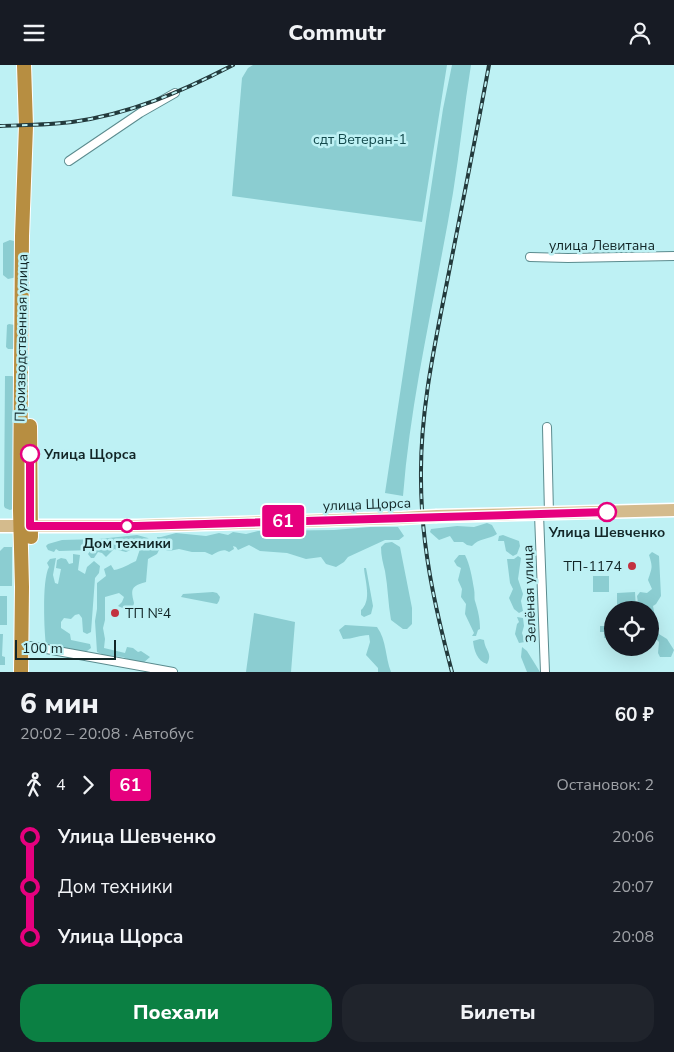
<!DOCTYPE html>
<html lang="ru">
<meta charset="utf-8">
<style>
:root{--surface:#171b24;--page:#20242c;--text:#f1f3f6;--muted:#9ea1a6;--accent:#0b8043}
body{margin:0;font-family:"Nunito Sans",sans-serif;background:var(--page);color:var(--text);height:100vh;display:flex;flex-direction:column;font-size:19px;white-space:nowrap}
*{box-sizing:border-box;margin:0}
p{font-size:16px;color:var(--muted)}
.icon{flex:none;width:28px;height:28px;fill:none;stroke:currentColor;stroke-width:2;stroke-linecap:round;stroke-linejoin:round}
.map{position:relative;height:607px;overflow:hidden}
.details{display:flex;flex-direction:column;background:var(--surface);flex:1}
.details>*{flex:none}
.badge{padding:0 10px;border-radius:4px;font-size:18px;line-height:32px}
.controls{position:absolute;left:604px;top:536px;display:grid;gap:10px}
.controls a{display:grid;place-items:center;width:55px;height:55px;border-radius:50%;background:var(--surface);box-shadow:0 5px 20px #0002;font-size:25px}
.scale{position:absolute;left:15px;bottom:12px;width:101px;box-sizing:border-box;padding-left:5px;border:2px solid #122627;border-top:0;font-size:14px;line-height:18px;white-space:nowrap;color:#122627;-webkit-text-stroke:4px #bef1f4;paint-order:stroke}
.map>.badge{position:absolute;translate:-50% -50%;box-shadow:0 0 0 2px #fff}
.legs{display:flex;align-items:center;gap:8px;height:55px;padding:0 20px;font-size:16px}
.legs p{margin-inline-start:auto}
.summary{display:flex;align-items:center;justify-content:space-between;height:85px;padding:0 20px}
h1{font-size:28px;font-weight:800;line-height:38px}
.button{display:flex;gap:10px;margin-top:auto;padding:10px 20px}
.button a{flex:1;height:58px;border-radius:20px;background:var(--accent);color:#fff;font-size:20px;font-weight:800;line-height:58px;text-align:center}
.button a+a{background:var(--page);color:var(--text)}
ul{padding:0 20px;list-style:none}
li{display:flex;align-items:center;gap:18px;height:50px;font-size:19px}
li i{display:grid;place-items:center;width:8px;height:100%;margin:0 6px;background:currentColor}
li i::after{content:'';width:12px;height:12px;margin:-6px;border:4px solid;border-radius:50%;background:var(--surface)}
li p{margin-inline-start:auto}
li:first-child i{background:linear-gradient(#0000 50%,currentColor 0)}
li:last-child i{background:linear-gradient(currentColor 50%,#0000 0)}
header{display:flex;justify-content:space-between;align-items:center;height:65px;padding:0 20px;background:var(--surface);font-size:22px;font-weight:800}
.map>svg:first-child{display:block}
</style>
<header><svg class="icon" aria-label="menu" viewBox="0 0 24 24"><path d="M4 6h16M4 12h16M4 18h16"/></svg>Commutr<svg class="icon" aria-label="person" viewBox="0 0 24 24"><circle cx="12" cy="8" r="4"/><path d="M4 21q1-7 8-7t8 7"/></svg></header>
<div class="map">
<svg width="674" height="607" viewBox="0 0 674 607">
<rect width="100%" height="100%" fill="#bef1f4"/>
<path fill="#8bcdd1" d="M253,0h194l-25,157 -190,-26 10,-118 6,-10z
M452,0h19c-7,42 -11,85 -18,128 -17,101 -42,201 -50,303l-18,-3 58,-384z
M10,175l4,1 3,3v33l-9,2 -5,-4v-32z
M9,259l6,1v21l-2,3h-5l-2,-2 1,-22z
M5,311h7l3,2 -2,131 -3,1 -5,-2 -1,-2z
M487,458l5,2 5,9c-9,6 -18,4 -25,12l-5,-1 -4,-3h-9l-4,-6 -11,4 -9,-8 1,-3 26,-3 17,1z
M370,462h28l6,9 -5,4h-14l-37,17 -4,5 -8,5 -10,-3 -5,-7 -15,2 -19,-6 -27,-2 -11,-6 -11,5 -2,-3 -3,-1 1,3 -5,3c-6,-4 -11,0 -17,3l-7,-3h-13l-13,-3 -10,2 -9,-3 -3,6 -9,5 -2,23c-14,4 -16,6 -12,21l-1,4 -6,3 -9,-4 4,-4 2,-5 -5,-4 -14,4v23l-2,8 2,11 -1,9 21,5 2,-6 6,1 5,4 3,-1 9,6 -8,7h-4l-15,-7 -19,-2 -7,-3 -2,-31 2,-12v-26l9,-7 -2,-7 7,-4 3,5c8,-1 15,-6 22,-9l4,-12 -5,-1 -9,4 -12,-3 -8,8 -4,-4 -4,-1 -4,6h-3l-3,-4 3,-4 -32,1 -3,-2 -2,3 -6,-2 -2,-4 2,-2 14,-4 37,-1 38,-4 11,3 3,5 4,2 2,-1v-7h4l15,-4 30,3 13,-3 9,2 5,-3 13,2 12,-3 76,-1z
M503,470l16,6 1,5 -3,8 -4,2 -7,-5 -2,-10h-6l1,-5z
M392,477l8,5 12,61v16l-5,5h-4l-12,-9c-3,-16 -3,-33 -6,-49 -2,-8 -4,-15 -4,-24l4,-4z
M4,482h8v39h-12v-35z
M652,487l7,4 2,40 -5,8 -3,2 2,11 -3,10 2,4 13,8 7,11 -3,7h-11l-2,-4 1,-11 -4,-4 -5,1v-29h-11l-2,-14 3,-4 7,1 5,-4 -4,-9c4,-13 5,-12 1,-25z
M73,489l7,1 -2,15 7,4 2,-7 7,-6 6,5 -1,7 -4,5 -4,54 -4,2 -4,-2 -1,-14 -3,-4 -4,1 -4,4 -7,-1 -3,4v6l9,6 1,6 19,4 1,4 -4,3 -6,1 -35,-7c-2,-15 -4,-66 3,-78l-2,-4 3,-4 6,-1 -3,17 2,8 3,1 3,-15 -5,-1 1,-8 4,-2 5,1 3,5 4,-1z
M459,490h6c5,10 7,22 9,34 1,4 0,9 1,12 3,10 5,17 5,28l-2,1 -2,6h-4l2,-3 -9,-19 1,-10 -5,-7 1,-8 -4,-9 3,-12 -4,-2 -3,-5z
M518,491l3,2 -3,21 5,15 -2,7 2,10 -4,2 -5,-4 -5,-11 4,-9 -3,-6 -3,-24h7z
M364,503h2l1,5 6,33 -2,8 -7,3 -3,-2v-5c11,-10 4,-29 3,-42z
M593,511h16v16h-16z
M213,527l4,1 3,4 -1,4 -2,3 -36,-7 2,-3z
M635,527l1,18h-19v-17z
M0,531h7v29h-7z
M254,548l41,9 -4,50h-45z
M517,552l6,1 1,8 -2,7 3,9 -6,1 -4,-9 2,-10 2,-2z
M345,560l32,2c10,14 8,30 14,45h-13v-4l-12,-13 4,-13 -1,-7c-9,0 -16,4 -26,4l-4,-9z
M600,561h10v12h-6v-6h-4z
M0,569h3l-1,22 3,1v8h-5z
M480,574l4,1c1,11 9,13 3,24 -10,-3 -13,-14 -14,-23z
M522,582l5,4 13,21h-13l-6,-15z"/>
<g fill="none" stroke-linecap="round" stroke-linejoin="round">
<g stroke="#5b8b8e" stroke-width="10">
<path id="street" d="M69,96l71,-48 35,-20
M530,192l38,1 106,-2
M547,362l2,87
M539,449l6,158
M30,581l143,26"/>
</g>
<g stroke="#fff" stroke-width="15">
<path id="primary" d="M437,451l237,-6
M0,461h137l265,-8"/>
</g>
<g stroke="#fff" stroke-width="16">
<path id="highway" d="M30,361l1,111
M21,607l1,-85 -2,-77 2,-274 4,-110 -2,-61"/>
</g>
<use href="#street" stroke="#fff" stroke-width="8"/>
<use href="#primary" stroke="#d4bb8d" stroke-width="12"/>
<use href="#highway" stroke="#b78e41" stroke-width="14"/>
<g stroke="#233a3c" stroke-width="4">
<path id="rail" d="M0,61c24,-1 48,-1 72,-4 58,-8 109,-30 161,-57
M452,607c-17,-64 -31,-127 -31,-193 -1,-69 14,-135 27,-202 14,-71 28,-141 41,-212"/>
</g>
<use href="#rail" stroke="#bef1f4" stroke-width="2" stroke-dasharray="5.5" stroke-linecap="butt"/>
<g stroke="#fff" stroke-width="15" stroke-linecap="butt">
<path id="primary-bridge" d="M402,453l35,-2"/>
</g>
<use href="#primary-bridge" stroke="#d4bb8d" stroke-width="12"/>
</g>
<g fill="none" stroke-linecap="round" stroke-linejoin="round">
<g stroke="#fff" stroke-width="11">
<path id="line-1" d="M30,389v72h107l470,-14"/>
</g>
<use href="#line-1" stroke="#e6007e" stroke-width="8"/>
</g>
<g fill="#fff" stroke="#e6007e" stroke-width="2.5">
<circle cx="30" cy="389" r="9"/>
<circle cx="607" cy="447" r="9"/>
<circle cx="127" cy="461" r="6"/>
</g>
<g fill="#c23240" stroke="#bef1f4" stroke-width="2">
<circle cx="632" cy="501" r="5"/>
<circle cx="115" cy="548" r="5"/>
</g>
<g text-anchor="middle" stroke-width="5" stroke-linejoin="round" paint-order="stroke">
<g font-size="14" fill="#13494c" stroke="#bef1f4">
<text x="360" y="79">сдт Ветеран-1</text>
</g>
<g font-size="14" fill="#122627" stroke="#bef1f4">
<text x="602" y="185">улица Левитана</text>
<text transform="translate(21 273) rotate(-89)" y="5">Производственная улица</text>
<text transform="translate(367 439) rotate(-2)" y="5">улица Щорса</text>
<text transform="translate(529 529) rotate(-92)" y="5">Зелёная улица</text>
</g>
<g font-size="14" font-weight="bold" fill="#122627" stroke="#bef1f4">
<text x="44" y="394" text-anchor="start">Улица Щорса</text>
<text x="607" y="472">Улица Шевченко</text>
<text x="127" y="483">Дом техники</text>
</g>
<g font-size="14" fill="#122627" stroke="#bef1f4" text-anchor="end">
<text x="622" y="506">ТП-1174</text>
<text x="125" y="553" text-anchor="start">ТП №4</text>
</g>
</g>
</svg>
<div class="controls">
<a><svg class="icon" aria-label="locate" viewBox="0 0 24 24"><circle cx="12" cy="12" r="6"/><path d="M12 2v4M12 18v4M2 12h4M18 12h4"/></svg></a>
</div>
<div class="scale">100 m</div>
<b class="badge" style="left:283px;top:456px;background:#e6007e;color:#fff">61</b>
</div>
<section class="details">
<div class="summary"><div><h1>6 мин</h1><p>20:02 – 20:08 · Автобус</p></div><b>60 ₽</b></div>
<div class="legs"><svg class="icon" aria-label="walk" viewBox="0 0 24 24"><circle cx="13" cy="4" r="2"/><path d="M13 8l-2 6 4 7M11 14l-3 7M7 12l3-4h3l4 4"/></svg>4<svg class="icon" aria-label="forward" viewBox="0 0 24 24"><path d="M9 5l7 7-7 7"/></svg><b class="badge" style="background:#e6007e;color:#fff">61</b><p>Остановок: 2</p></div>
<ul>
<li><i style="color:#e6007e"></i><b>Улица Шевченко</b><p>20:06</p></li>
<li><i style="color:#e6007e"></i><span>Дом техники</span><p>20:07</p></li>
<li><i style="color:#e6007e"></i><b>Улица Щорса</b><p>20:08</p></li>
</ul>
<div class="button"><a>Поехали</a><a>Билеты</a></div>
</section>
